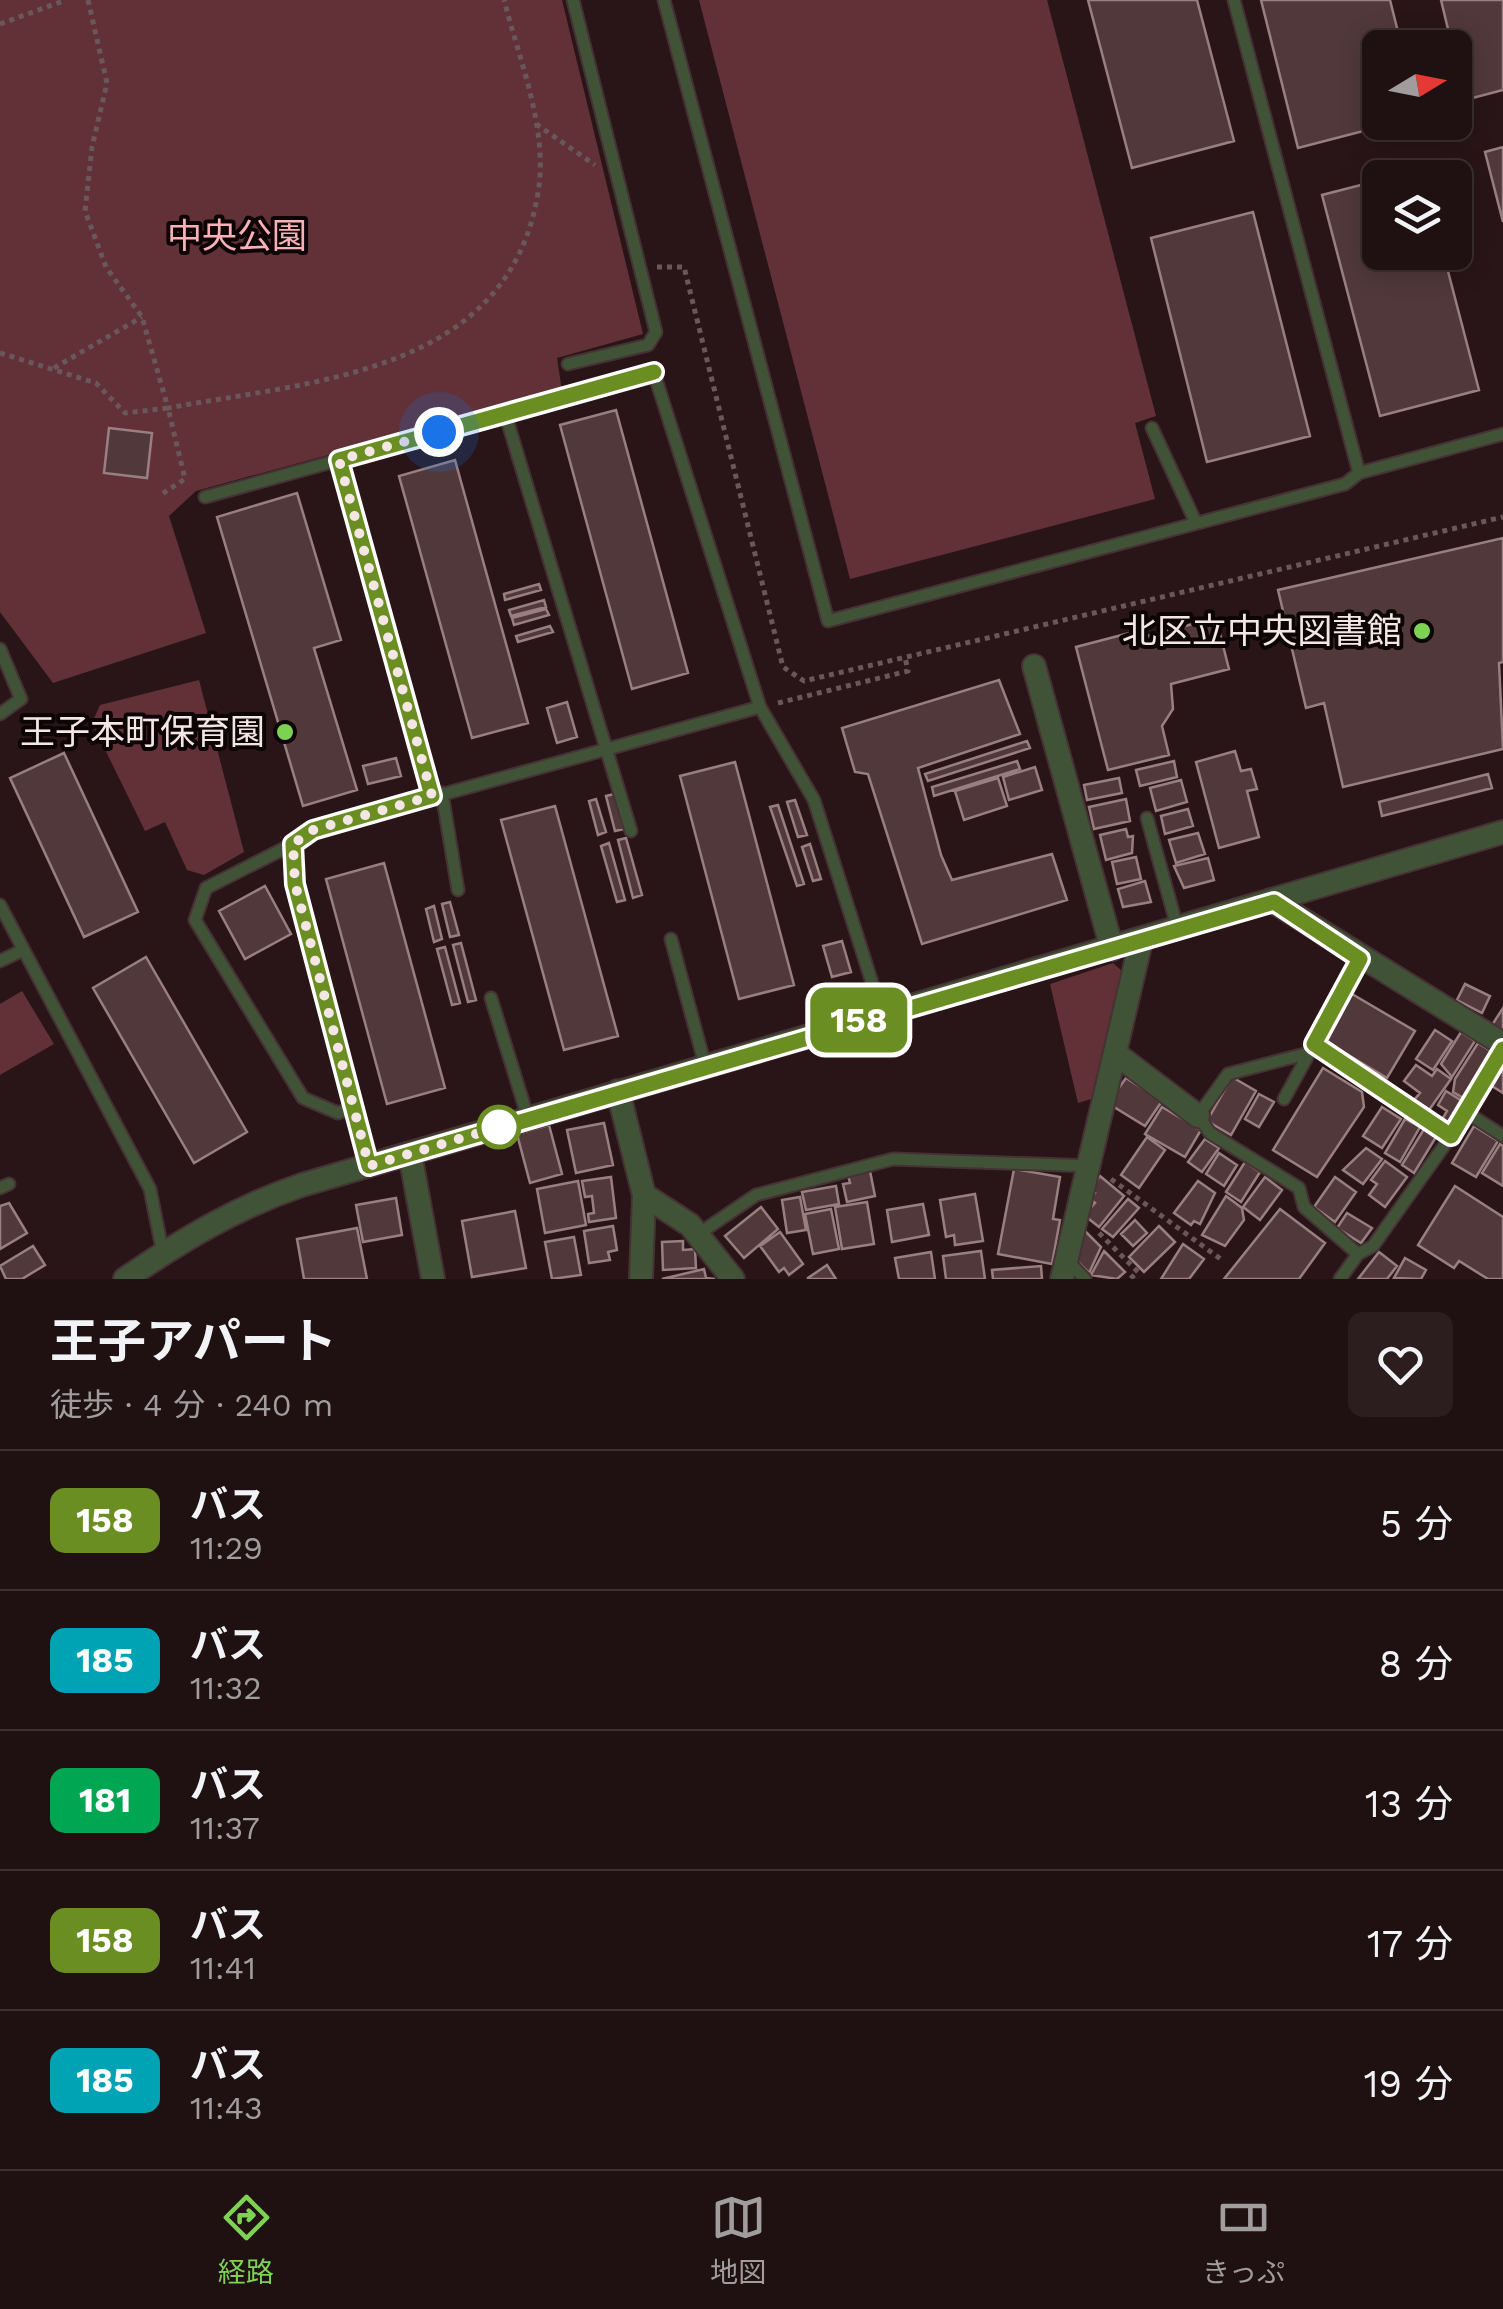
<!DOCTYPE html>
<html lang="ja">
<meta charset="utf-8">
<style>
:root{--surface:#1f1011;--page:#2c1e1f;--text:#f1f3f6;--muted:#a19d9f;--line:#3c3031;--accent:#7dd153}
body{margin:0;font-family:"Work Sans","Noto Sans JP",sans-serif;background:var(--page);color:var(--text);height:100vh;display:flex;flex-direction:column;font-size:38px;white-space:nowrap}
*{box-sizing:border-box;margin:0}
p{font-size:32px;color:var(--muted)}
.icon{flex:none;width:55px;height:55px;fill:none;stroke:currentColor;stroke-width:2;stroke-linecap:round;stroke-linejoin:round}
.map{position:relative;height:1279px;overflow:hidden}
.side{display:flex;flex-direction:column;background:var(--surface);flex:1}
.side>*{flex:none}
.badge{padding:0 20px;border-radius:15px;font-size:35px;line-height:65px}
.needle{width:65px;rotate:80deg}
.controls{position:absolute;left:1362px;top:30px;display:grid;gap:20px}
.controls a{display:grid;place-items:center;width:110px;height:110px;border-radius:15px;background:var(--surface);box-shadow:0 5px 25px #0003,0 0 0 2px var(--line);font-size:50px}
.you{position:absolute;width:50px;height:50px;margin:-25px;border:8px solid #fff;border-radius:50%;background:#1a73e8;box-shadow:0 0 0 15px #1a73e833}
.map>.badge{position:absolute;translate:-50% -50%;box-shadow:0 0 0 5px #fff}
.round{display:grid;place-items:center;flex:none;width:105px;height:105px;border-radius:15px;background:var(--page)}
.summary{display:flex;align-items:center;justify-content:space-between;height:170px;padding:0 50px}
h1{font-size:48px;font-weight:700;line-height:75px}
ul{padding:0;list-style:none}
li{display:flex;align-items:center;gap:30px;height:140px;padding:0 50px;border-top:2px solid var(--line)}
li div{flex:1}
li b{display:block;font-size:38px}
li em{font-style:normal}
li .badge{min-width:110px;font-weight:700;text-align:center}
.tabs{display:flex;justify-content:space-around;align-items:center;height:140px;border-top:2px solid var(--line);background:var(--surface);font-size:28px;color:var(--muted)}
.tabs a{display:grid;justify-items:center;gap:5px}
.tabs .selected{color:var(--accent)}
.map>svg:first-child{display:block}
</style>
<div class="map">
<svg width="1503" height="1279" viewBox="0 0 1503 1279">
<rect width="100%" height="100%" fill="#291517"/>
<path fill="#623137" d="M0,0h562l81,334 -86,24 5,33 -366,100 -27,25 37,117 -153,50 -53,-71z
M699,0h348l109,416 -21,7 20,76 -305,80z
M199,680l45,172 -40,23 -17,-5 -22,-48 -20,9 -53,-108 8,-18z
M1113,963l9,8 -31,128 -13,4 -28,-119z
M22,991l32,53 -54,31v-71z"/>
<path fill="#51393b" stroke="#9a7f81" stroke-width="2.5" d="M1088,0h109l37,141 -102,27z
M1261,0h129l12,48h-22v74h18l-100,26z
M1441,0h62v90l-38,10z
M1503,147v75l-18,-70z
M1421,170l2,8h-32z
M1380,180v72h63l36,138 -99,26 -58,-221z
M1253,212l57,224 -103,26 -56,-224z
M616,410l72,263 -56,16 -72,-264z
M109,428l43,5 -5,45 -43,-5z
M455,460l73,263 -56,15 -73,-262z
M297,493l44,147 -27,8 43,142 -54,16 -86,-289z
M1503,538v124l-4,1 4,86 -160,38 -19,-84 -18,5 -28,-118z
M539,584l2,6 -36,10 -1,-6z
M544,600l2,7 -35,9 -2,-6z
M546,609l3,6 -35,10 -2,-7z
M1216,618l13,51 -58,15 2,25 -11,17 7,29 -61,15 -32,-123 61,-16 2,7z
M550,626l3,6 -35,10 -2,-6z
M999,680l21,54 -102,34 23,87 11,25 100,-26 15,46 -145,44 -54,-170 -13,-2 -13,-44z
M567,702l10,35 -20,6 -10,-35z
M1027,741l3,7 -102,33 -3,-7z
M1235,751l6,20 10,-2 6,20 -10,2 12,46 -40,11 -23,-86z
M64,753l74,159 -54,25 -74,-159z
M396,758l5,18 -33,8 -5,-18z
M1017,761l3,8 -86,27 -2,-9z
M1174,761l3,16 -37,9 -4,-16z
M735,762l59,223 -55,14 -59,-223z
M1035,767l7,23 -33,10 -6,-23z
M1488,774l4,14 -110,28 -3,-14z
M998,778l9,28 -43,14 -9,-29z
M1119,778l3,15 -35,7 -3,-15z
M1181,780l6,22 -31,9 -6,-23z
M614,794l10,35 -9,2 -9,-35z
M596,799l10,33 -8,3 -9,-34z
M1126,799l4,22 -36,8 -5,-22z
M795,800l12,35 -9,2 -11,-35z
M778,805l26,79 -7,2 -27,-79z
M555,806l63,230 -54,14 -63,-230z
M1188,809l5,17 -28,8 -4,-18z
M1126,829l2,8 5,-1 -1,17 -26,7 -6,-25z
M1198,833l7,21 -29,9 -7,-23z
M626,838l16,57 -9,3 -15,-58z
M609,843l16,57 -8,2 -16,-56z
M810,844l11,35 -8,2 -11,-34z
M1136,857l5,22 -24,5 -5,-22z
M1208,858l6,22 -30,8 -10,-22z
M384,863l61,225 -58,16 -61,-225z
M1145,881l6,21 -28,5 -5,-18z
M265,886l26,48 -46,25 -26,-48z
M450,902l9,33 -9,2 -8,-33z
M434,906l8,33 -8,3 -8,-33z
M842,941l9,31 -19,5 -9,-31z
M461,943l15,57 -8,2 -15,-57z
M445,947l15,56 -8,2 -15,-56z
M146,957l101,175 -53,31 -101,-175z
M1465,984l25,12 -8,17 -25,-13z
M1352,994l63,37 -28,47 -62,-37z
M1503,1008v24l-11,-7z
M1435,1030l17,11 -19,29 -17,-11z
M1461,1032l14,9 -23,36 -11,-13z
M1478,1043l16,10 -29,46 -12,-7 2,-13z
M1416,1065l16,11 5,-7 14,10 -22,31 -15,-10 6,-7 -16,-12z
M1503,1066v27l-11,-7z
M1323,1068l39,24 2,15 -47,70 -44,-27z
M1232,1077l24,14 -25,44 -24,-14z
M1126,1078l36,23 -17,25 -31,-19 -1,-11z
M1446,1091l16,10 -15,26 -7,-4 7,-12 -9,-6z
M1259,1094l15,8 -15,25 -14,-8z
M1162,1107l39,23 -16,27 -40,-23z
M1382,1107l19,12 -19,29 -19,-12z
M1405,1119l15,8 -20,35 -15,-9z
M604,1123l9,42 -37,8 -9,-43z
M549,1125l13,49 -32,9 -13,-49z
M1474,1126l24,15 -22,36 -24,-14z
M1424,1129l12,8 -22,36 -12,-8z
M1147,1137l18,13 -26,38 -18,-13z
M1205,1139l14,9 -17,24 -14,-10z
M1500,1144l3,2v40l-21,-13z
M1366,1148l16,11 -19,25 -20,-14z
M1219,1153l18,12 -13,21 -18,-12z
M1385,1161l22,16 -22,30 -16,-12 8,-11 -6,-4z
M1245,1162l15,10 -19,30 -15,-10z
M1014,1169l46,8 -7,42 7,1 -8,44 -54,-10z
M870,1171l5,25 -28,6 -4,-18 7,-1 -2,-8z
M1100,1176l24,20 -25,31 -15,-12 11,-12 -5,-4 5,-6 -5,-4z
M611,1177l5,41 -27,4 -1,-8 6,-1 -2,-17 -7,1 -3,-16z
M1265,1177l17,13 -22,30 -17,-13z
M1335,1177l21,15 -21,30 -21,-15z
M578,1181l8,44 -41,8 -8,-44z
M1198,1181l17,12 -15,31 -6,-3 -3,4 -17,-12z
M836,1186l3,18 -33,6 -4,-18z
M1455,1186l48,31v62h-15l-29,-18 -5,7 -36,-23z
M975,1194l8,47 -28,4 -1,-10 -8,2 -6,-37z
M1226,1196l16,12 2,12 -19,26 -23,-11z
M800,1197l6,33 -19,3 -5,-33z
M396,1198l6,37 -39,7 -7,-37z
M1128,1199l11,9 -26,29 -11,-8z
M867,1202l7,42 -32,5 -7,-42z
M9,1203l18,30 -27,16v-43z
M923,1204l6,31 -37,7 -5,-32z
M761,1207l17,22 -34,29 -19,-22z
M831,1209l8,40 -26,5 -8,-40z
M1280,1209l45,34 -26,36h-75z
M515,1211l11,57 -54,9 -10,-56z
M1347,1213l25,15 -11,15 -24,-15z
M1135,1220l12,13 -14,13 -12,-12z
M613,1226l4,24 -9,2 2,8 -21,3 -5,-32z
M1159,1226l16,16 -31,30 -15,-15z
M357,1228l10,51h-63l-7,-40z
M1083,1229l18,18 -12,26 -15,-15z
M780,1232l23,32 -14,11 -5,-7 -5,4 -19,-26z
M574,1237l7,38 -29,4 -7,-37z
M683,1241v9l12,-1 1,19 -33,2 -1,-28z
M1183,1244l21,15 -15,20h-28z
M33,1246l12,19 -23,14h-16l-6,-13z
M981,1251l4,28h-39l-3,-23z
M1104,1251l21,21 -8,7 -26,-4z
M931,1252l4,27h-36l-4,-21z
M1379,1252l18,14 -10,13h-29z
M1405,1258l21,12 -5,9 -27,-1z
M827,1265l9,14h-28v-1z
M1041,1266l1,13h-49l-1,-9z
M704,1269l2,9 9,1h-53z"/>
<g fill="none" stroke-linecap="round" stroke-linejoin="round">
<g stroke="#463234" stroke-width="15">
<path id="service" d="M664,0l164,621 517,-137 14,-11
M1234,0l125,473 144,-39
M568,364l80,-19 8,-13 -83,-332
M505,413l126,418
M1152,428l44,95
M339,460l93,336
M205,497l449,-124 106,334 54,93 68,214
M0,649l21,50 -21,15
M442,793l16,97
M1147,818l31,112
M293,844l-87,44 -11,32 108,178 35,15 16,-6
M0,905l150,284 13,65
M671,939l34,126
M0,961l21,-10
M491,998l37,120
M1314,1044l137,92
M1309,1053l-81,21 -30,42 12,17 89,55 5,19 54,47
M1284,1099l77,-140
M1466,1112l37,24
M369,1166l-74,-282 -2,-40 20,-14 447,-123
M0,1188l9,-4
M697,1235l59,-40 137,-36 198,7
M1067,1260l18,19
M1340,1279l18,-25 15,-8 78,-110 52,-87"/>
</g>
<g stroke="#463234" stroke-width="26">
<path id="minor" d="M1034,666l78,283
M1274,902l229,142
M1116,1054l82,62
M618,1091l26,104 -3,84
M410,1154l23,125
M644,1195l46,30 43,54
M125,1279c57,-39 112,-72 177,-94l1201,-353
M1062,1279l79,-338"/>
</g>
<path stroke="#6a5759" stroke-width="5" stroke-dasharray="5 5" stroke-linecap="butt" d="M88,0l19,83 -15,64 -7,64 21,56 36,50 26,91c145,-27 340,-34 370,-215 11,-62 -19,-134 -34,-193
M0,24l66,-24
M536,124l59,41
M657,267h27l99,400 21,14 699,-164
M0,353l96,30 29,30 43,-5 17,71 -23,15
M54,368l88,-51
M778,703l130,-32 -3,-14
M1111,1179l111,81
M1099,1233l39,39 -8,7"/>
<use href="#service" stroke="#405337" stroke-width="11"/>
<use href="#minor" stroke="#405337" stroke-width="22"/>
</g>
<g fill="none" stroke-linecap="round" stroke-linejoin="round">
<g stroke="#fff" stroke-width="22">
<path id="line" d="M654,372l-315,88 93,336 -119,34 -20,14 2,40 74,282 905,-264 86,57 -46,85 137,92 52,-87"/>
</g>
<use href="#line" stroke="#6b8e23" stroke-width="15"/>
<path stroke="#f5e6e6" stroke-width="10" stroke-dasharray="0 18" d="M439,432l-100,28 93,336 -119,34 -20,14 2,40 74,282 130,-39"/>
</g>
<g fill="#7dd153" stroke="#0c0405" stroke-width="4">
<circle cx="1422" cy="631" r="10"/>
<circle cx="285" cy="732" r="10"/>
</g>
<circle fill="#fff" stroke="#6b8e23" stroke-width="5" cx="499" cy="1127" r="20"/>
<g text-anchor="middle" stroke-width="8" stroke-linejoin="round" paint-order="stroke">
<g font-size="35" fill="#f9b0b7" stroke="#0c0405">
<text x="237" y="248">中央公園</text>
</g>
<g font-size="35" fill="#f5e6e6" stroke="#0c0405" text-anchor="end">
<text x="1402" y="643">北区立中央図書館</text>
<text x="265" y="744">王子本町保育園</text>
</g>
</g>
</svg>
<div class="controls">
<a><svg class="needle" viewBox="-14 -14 28 28"><path d="M0-13l5 13h-10z" fill="#e53935"/><path d="M0 13l5-13h-10z" fill="#a19d9f"/></svg></a>
<a><svg class="icon" aria-label="layers" viewBox="0 0 24 24"><path d="M12 4l9 5-9 5-9-5zM3 14l9 5 9-5"/></svg></a>
</div>
<div class="you" style="left:439px;top:432px"></div>
<b class="badge" style="left:859px;top:1020px;background:#6b8e23;color:#fff">158</b>
</div>
<section class="side">
<div class="summary"><div><h1>王子アパート</h1><p>徒歩 · 4 分 · 240 m</p></div><a class="round"><svg class="icon" aria-label="heart" viewBox="0 0 24 24"><path d="M12 20l-8-8c-3-5 5-10 8-4 3-6 11-1 8 4z"/></svg></a></div>
<ul>
<li><span class="badge" style="background:#6b8e23;color:#fff">158</span><div><b>バス</b><p>11:29</p></div><em>5 分</em></li>
<li><span class="badge" style="background:#00a3b4;color:#fff">185</span><div><b>バス</b><p>11:32</p></div><em>8 分</em></li>
<li><span class="badge" style="background:#00a651;color:#fff">181</span><div><b>バス</b><p>11:37</p></div><em>13 分</em></li>
<li><span class="badge" style="background:#6b8e23;color:#fff">158</span><div><b>バス</b><p>11:41</p></div><em>17 分</em></li>
<li><span class="badge" style="background:#00a3b4;color:#fff">185</span><div><b>バス</b><p>11:43</p></div><em>19 分</em></li>
</ul>
</section>
<nav class="tabs">
<a class="selected"><svg class="icon" aria-label="directions" viewBox="0 0 24 24"><path d="M12 3l9 9-9 9-9-9zM9 14v-3h6M13 9l2 2-2 2"/></svg>経路</a>
<a><svg class="icon" aria-label="map" viewBox="0 0 24 24"><path d="M3 6l6-2 6 2 6-2v14l-6 2-6-2-6 2zM9 4v14M15 6v14"/></svg>地図</a>
<a><svg class="icon" aria-label="tickets" viewBox="0 0 24 24"><path d="M3 7h18v10H3zM15 7v10"/></svg>きっぷ</a>
</nav>
